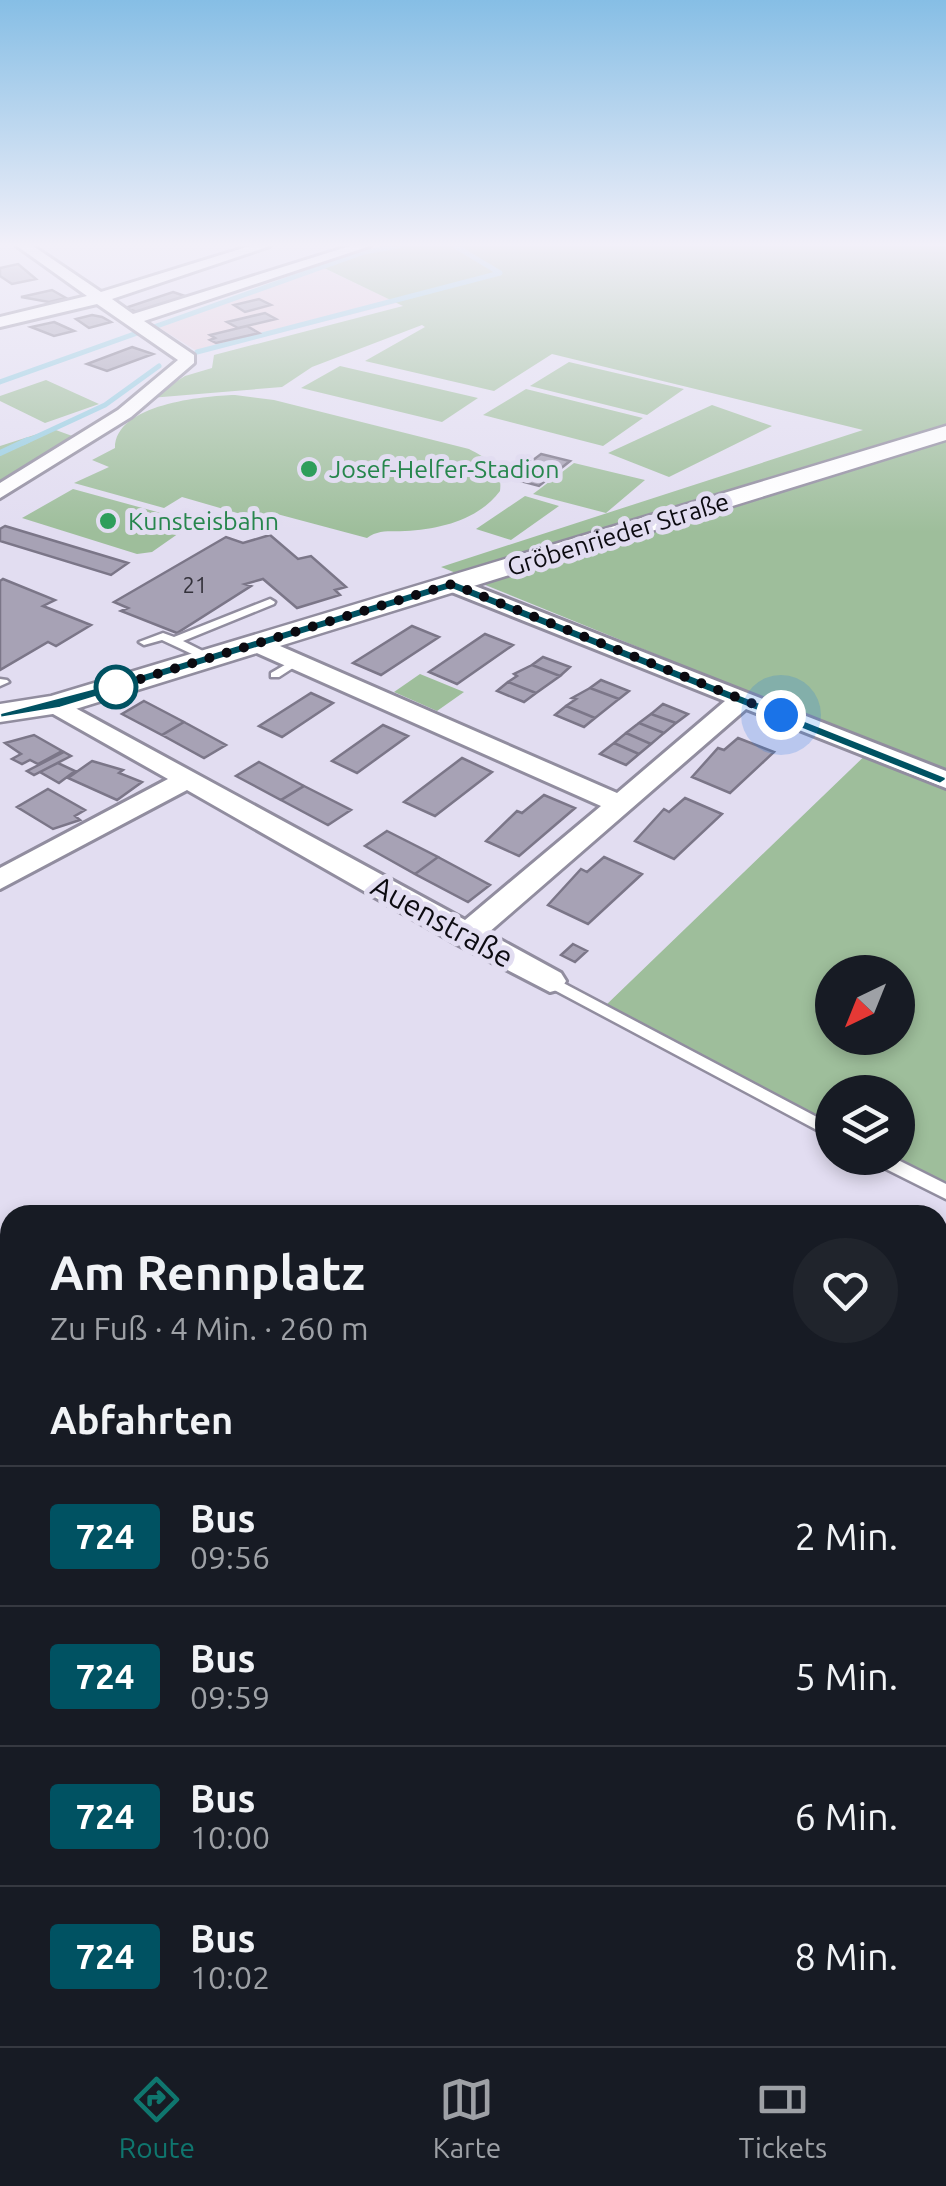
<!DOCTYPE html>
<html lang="de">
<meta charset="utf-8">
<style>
:root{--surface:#171b24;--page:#20242c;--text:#f1f3f6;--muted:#9ea1a6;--line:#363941;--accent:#0f766e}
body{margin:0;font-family:Ubuntu,sans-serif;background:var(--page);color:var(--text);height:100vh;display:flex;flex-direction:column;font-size:38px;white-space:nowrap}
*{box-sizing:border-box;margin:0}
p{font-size:32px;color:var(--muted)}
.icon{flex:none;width:55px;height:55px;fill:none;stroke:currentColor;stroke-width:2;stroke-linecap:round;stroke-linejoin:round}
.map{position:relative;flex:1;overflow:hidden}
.details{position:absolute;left:0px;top:1205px;width:948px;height:842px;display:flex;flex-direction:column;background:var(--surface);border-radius:30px 30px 0 0;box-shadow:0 5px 15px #0003}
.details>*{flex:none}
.badge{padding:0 20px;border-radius:8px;font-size:35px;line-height:65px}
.needle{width:65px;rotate:223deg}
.tools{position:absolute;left:815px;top:955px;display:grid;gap:20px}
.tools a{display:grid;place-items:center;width:100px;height:100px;border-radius:50%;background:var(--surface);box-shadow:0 5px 15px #0003;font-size:50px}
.you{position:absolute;width:50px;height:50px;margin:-25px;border:8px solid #fff;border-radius:50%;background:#1a73e8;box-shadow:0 0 0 15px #1a73e833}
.map>.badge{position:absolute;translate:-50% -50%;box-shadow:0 0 0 5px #fff}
h2{padding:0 50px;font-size:38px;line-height:90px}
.round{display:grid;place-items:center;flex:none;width:105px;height:105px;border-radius:52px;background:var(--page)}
.headline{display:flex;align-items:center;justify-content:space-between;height:170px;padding:0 50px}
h1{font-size:48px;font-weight:600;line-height:75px}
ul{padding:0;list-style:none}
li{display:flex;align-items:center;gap:30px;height:140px;padding:0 50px;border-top:2px solid var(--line)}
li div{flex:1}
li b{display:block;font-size:38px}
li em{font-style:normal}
li .badge{min-width:110px;font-weight:700;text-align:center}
.menu{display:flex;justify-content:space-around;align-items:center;height:140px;border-top:2px solid var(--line);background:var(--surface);font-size:28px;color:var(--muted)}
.menu a{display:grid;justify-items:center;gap:5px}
.menu .selected{color:var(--accent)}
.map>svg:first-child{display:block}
</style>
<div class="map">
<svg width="946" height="2046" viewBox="0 0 946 2046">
<rect width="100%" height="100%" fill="#e2ddf1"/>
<path fill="#e5cfdd" d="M323,268l74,35 -197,50 -42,-26z"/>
<path fill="#9ebe9b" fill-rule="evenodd" d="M399,246h547v938l-51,-26 3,-66h-66v33l-228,-118 273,-263 -436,-177 422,-137 -311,-76 -58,37 -129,-30 60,-34 -3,-2 -110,42 -30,20 -132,11 35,-22 27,-8 2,-13 189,-49 -81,-39 42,-15zM832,972h66v66h-66z
M569,362l115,27 -37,26 -117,-29z
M340,366l138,32 -36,24 -141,-34z
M46,380l53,24 -54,19 -45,-22v-5z
M526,389l117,29 -40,28 -120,-31z
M235,395l39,5 195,49c19,10 34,18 31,42 -22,29 -59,38 -95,40 -14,1 -26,-2 -38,7l-90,-24 -12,7 -83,-24 -18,11 -90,-25 35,-16 -17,-7 23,-12c0,-44 88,-52 120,-53z
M712,405l60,21 -103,51 -61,-24z
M53,429l22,8 -75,48v-39z
M574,463l71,17 -39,33 -73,-19z
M73,489l117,32 2,3 -40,28 -15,2 -115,-36z
M525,496l34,10 -48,34 -35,-11z
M420,674l44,18 -27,19 -43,-19z
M946,1598v448h-54l-9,-8h55v-426z"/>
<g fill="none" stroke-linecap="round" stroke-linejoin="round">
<path stroke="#94cde0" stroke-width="5" d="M197,352l303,-79 -45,-27
M0,382l364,-130 35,-6
M23,443l82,-38 54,-39"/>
<path stroke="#94cde0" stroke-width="6" d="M0,453l28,-13"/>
</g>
<path fill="#a7a2b5" stroke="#7b7688" stroke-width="2.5" d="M18,264l18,15 -24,5 -12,-8v-8z
M52,290l14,8 -17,4 -28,-5z
M173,292l15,5 -48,16 -15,-5z
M259,299l12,6 -26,7 -11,-7z
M265,313l11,6 -38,9 -11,-6z
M92,315l10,2 9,5 -22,6 -13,-9z
M54,322l20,9 -20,5 -23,-9z
M247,326l12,7 -43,10 -6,-3 5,-2 -5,-3z
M132,347l21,7 -46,17 -20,-7z
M541,454l29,7 -31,25 -30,-8z
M5,526l123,37 -17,12 -111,-34v-12z
M270,535l28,24 13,-3 35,31 -11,3 5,5 -43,13 -34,-29 -18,5 6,2 -74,47 -56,-22 7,-3 -14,-6 112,-65 17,6z
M3,579l52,21 -12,6 48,19 -35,21 -8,-4 -48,28v-89z
M412,626l27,11 -58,38 -28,-12z
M485,634l28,11 -56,39 -28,-12z
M543,657l27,10 -10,9 -28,-11z
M532,665l28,11 -24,17 -28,-11 9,-6 -3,-2z
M601,680l28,11 -10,8 -29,-11z
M508,682l28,11 -12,9 -27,-11z
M590,688l29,11 -24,19 -29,-12 10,-7 -4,-1z
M311,693l22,10 -51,34 -23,-11z
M144,701l40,21 -22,13 -40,-21z
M663,704l25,10 -12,9 -25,-9z
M566,706l29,12 -11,9 -29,-12z
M651,714l25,9 -12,10 -25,-10z
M184,722l42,23 -22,13 -42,-23z
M639,723l25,10 -13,11 -25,-11z
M383,725l25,11 -51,37 -25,-12z
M626,733l25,11 -12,10 -25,-11z
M34,735l28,16 -24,13 -8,-4 -8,4 -10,-5 9,-5 -16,-11z
M738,738l36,14 -44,41 -38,-16 26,-29 6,2z
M614,743l25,11 -13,11 -26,-11z
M64,752l7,4 -37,19 -7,-4z
M462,758l30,14 -57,44 -31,-14z
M92,761l31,9 -4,3 23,9 -25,18 -49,-22z
M259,762l45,24 -23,14 -45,-24z
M58,763l17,8 -16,12 -19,-11z
M304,786l47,24 -23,15 -47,-25z
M48,789l37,21 -10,6 5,4 -27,9 -36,-22z
M544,795l31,13 -56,48 -33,-15 31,-30 5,2z
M685,798l37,16 -48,45 -39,-18 29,-32 5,3z
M387,831l51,26 -23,17 -50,-28z
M438,857l52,28 -22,17 -53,-28z
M604,857l38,17 -54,50 -40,-19 33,-36 6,3z
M573,944l14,7 -12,11 -14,-7z"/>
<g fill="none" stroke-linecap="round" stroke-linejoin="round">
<g stroke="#918d9f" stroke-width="5">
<path id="service" d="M270,599l5,3 -1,2 -91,37 30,15v4h-8l-43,-20 -18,5 -5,-3 24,-9 11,4z
M295,659l6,3 -2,2 -20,13h-8v-4z
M0,679l7,1 2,2 -9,4z
M550,976l282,149v13l-287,-153 -2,-4 2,-4z
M872,1158h22l52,26v15l-72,-36z"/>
</g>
<g stroke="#918d9f" stroke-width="6">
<path id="minor" d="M17,246h16l68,46 149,-46h20l-158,53 21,15 217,-68h20l-226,75 50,34v8l-63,54 -131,81v-15l118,-73 60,-50 -81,-56 -97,23v-10l87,-21z
M452,577l494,194v17l-200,-79 -258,224 73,40 5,8 -5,8 -11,3 -95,-49 -268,-153 -187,99v-21l168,-89 -122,-69 -4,-5 4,-5 9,-3 410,223 136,-114 -353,-157 -4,-5 4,-5h16l353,154 108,-92 -281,-112 -3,-5 3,-5z"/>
</g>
<g stroke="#918d9f" stroke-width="5">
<path id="tertiary" d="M946,426v14l-880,272 -66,10v-18l51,-8z"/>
</g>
<use href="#service" fill="#fff" fill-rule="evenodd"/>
<use href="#minor" fill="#fff" fill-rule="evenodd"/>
<use href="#tertiary" fill="#fff" fill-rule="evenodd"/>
</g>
<linearGradient id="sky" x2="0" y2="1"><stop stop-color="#86bee5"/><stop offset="0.46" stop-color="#f2f0f9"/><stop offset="1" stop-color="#f2f0f9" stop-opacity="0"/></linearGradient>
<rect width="946" height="532" fill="url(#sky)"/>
<path fill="#005262" stroke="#fff" stroke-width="2.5" d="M452,580l494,197v3l-6,4 -489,-195 -391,119 -60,10v-5l106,-28z"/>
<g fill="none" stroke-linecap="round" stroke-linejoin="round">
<path stroke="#0c0b11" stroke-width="10" stroke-dasharray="0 18" d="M116,687l-5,1 341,-104 329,131"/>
</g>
<g fill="#2e9e5b" stroke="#e2ddf1" stroke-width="4">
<circle cx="309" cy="469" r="10"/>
<circle cx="108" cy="521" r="10"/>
</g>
<circle fill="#fff" stroke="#005262" stroke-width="5" cx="116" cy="687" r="20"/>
<g text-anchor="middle" stroke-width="10" stroke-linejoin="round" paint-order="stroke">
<g font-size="22" fill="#33313a">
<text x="195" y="593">21</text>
</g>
<g font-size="25" fill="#27864d" stroke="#e2ddf1" text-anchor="start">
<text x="329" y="478">Josef-Helfer-Stadion</text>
<text x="128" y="530">Kunsteisbahn</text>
</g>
<g font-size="25" fill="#0c0b11" stroke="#e2ddf1">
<text transform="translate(618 534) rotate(-17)" y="9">Gröbenrieder Straße</text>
</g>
<g font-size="30" fill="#0c0b11" stroke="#e2ddf1">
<text transform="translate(442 922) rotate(29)" y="10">Auenstraße</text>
</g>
</g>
</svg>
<div class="tools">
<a><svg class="needle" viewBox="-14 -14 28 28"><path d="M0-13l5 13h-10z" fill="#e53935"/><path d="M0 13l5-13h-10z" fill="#9ea1a6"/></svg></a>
<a><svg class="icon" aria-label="layers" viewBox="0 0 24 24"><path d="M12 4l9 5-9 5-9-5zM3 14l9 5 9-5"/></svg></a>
</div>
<div class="you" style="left:781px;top:715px"></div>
<section class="details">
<div class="headline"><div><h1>Am Rennplatz</h1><p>Zu Fuß · 4 Min. · 260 m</p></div><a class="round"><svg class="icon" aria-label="heart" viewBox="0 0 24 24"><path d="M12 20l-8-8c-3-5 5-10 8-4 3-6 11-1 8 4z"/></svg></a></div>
<h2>Abfahrten</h2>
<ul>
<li><span class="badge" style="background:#005262;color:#fff">724</span><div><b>Bus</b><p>09:56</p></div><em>2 Min.</em></li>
<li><span class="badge" style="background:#005262;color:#fff">724</span><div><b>Bus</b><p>09:59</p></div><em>5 Min.</em></li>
<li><span class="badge" style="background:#005262;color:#fff">724</span><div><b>Bus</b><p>10:00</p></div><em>6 Min.</em></li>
<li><span class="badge" style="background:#005262;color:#fff">724</span><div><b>Bus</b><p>10:02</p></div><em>8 Min.</em></li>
</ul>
</section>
</div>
<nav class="menu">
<a class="selected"><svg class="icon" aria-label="directions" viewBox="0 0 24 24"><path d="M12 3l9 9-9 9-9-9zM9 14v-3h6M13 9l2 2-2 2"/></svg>Route</a>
<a><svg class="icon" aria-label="map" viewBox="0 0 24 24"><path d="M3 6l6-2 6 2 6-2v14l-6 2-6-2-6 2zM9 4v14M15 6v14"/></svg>Karte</a>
<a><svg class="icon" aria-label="tickets" viewBox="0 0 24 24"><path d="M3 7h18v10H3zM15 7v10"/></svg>Tickets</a>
</nav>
